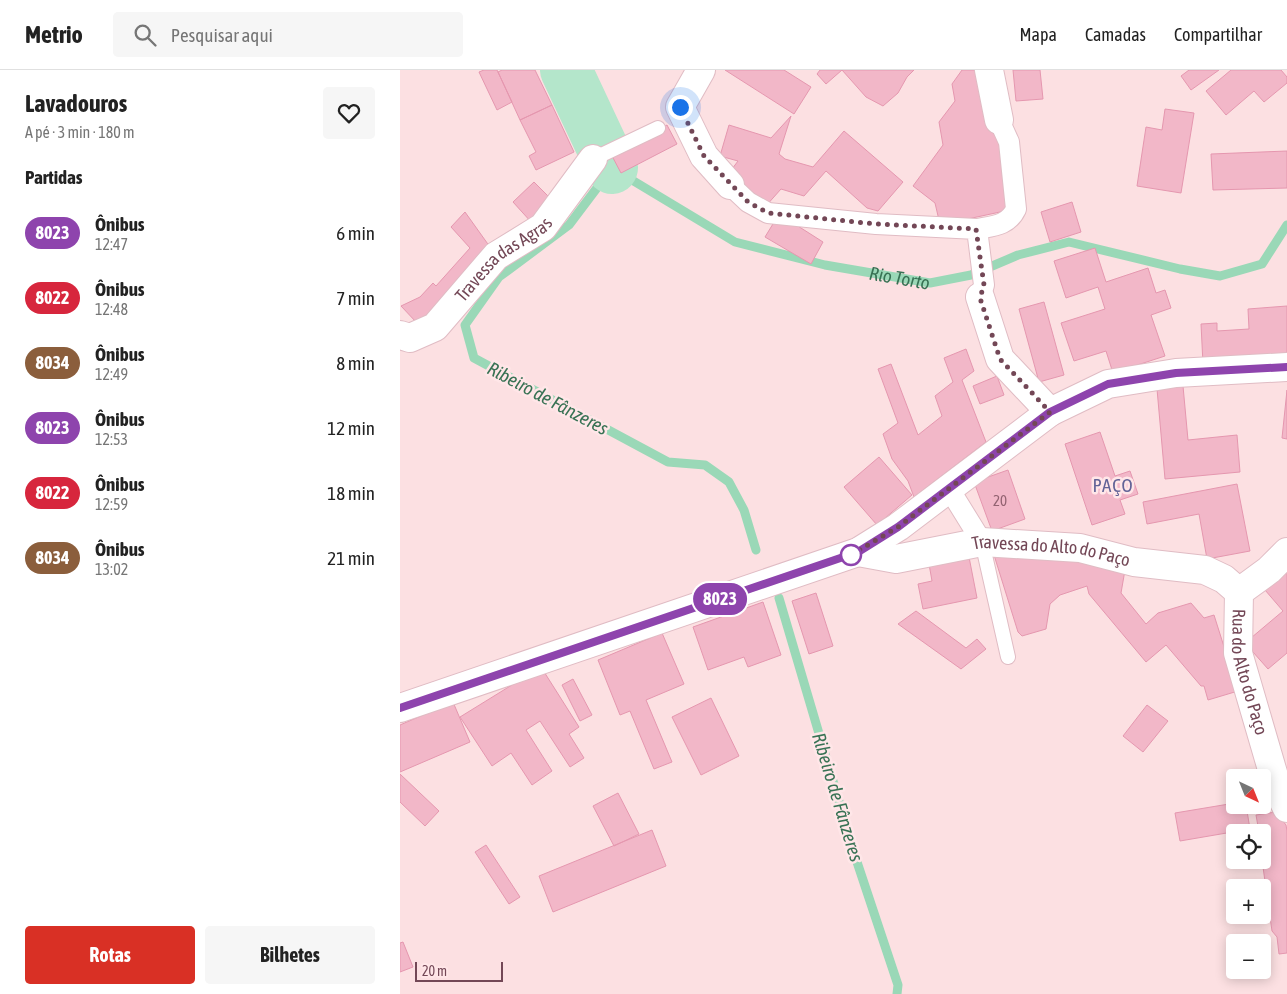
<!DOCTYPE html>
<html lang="pt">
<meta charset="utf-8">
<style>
:root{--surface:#fff;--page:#f6f6f6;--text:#222;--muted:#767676;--line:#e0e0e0;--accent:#d93025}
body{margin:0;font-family:"Asap Condensed",sans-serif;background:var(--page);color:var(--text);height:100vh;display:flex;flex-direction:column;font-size:19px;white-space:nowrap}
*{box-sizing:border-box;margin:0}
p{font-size:16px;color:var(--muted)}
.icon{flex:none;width:28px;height:28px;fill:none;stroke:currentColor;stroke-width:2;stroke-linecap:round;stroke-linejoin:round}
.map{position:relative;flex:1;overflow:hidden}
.side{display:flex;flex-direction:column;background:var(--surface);width:400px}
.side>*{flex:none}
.badge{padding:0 10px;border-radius:16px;font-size:18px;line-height:32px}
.needle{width:32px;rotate:137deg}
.tools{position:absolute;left:826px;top:699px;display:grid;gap:10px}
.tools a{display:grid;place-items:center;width:45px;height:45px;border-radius:5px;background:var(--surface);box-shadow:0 2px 12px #0003;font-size:25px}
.scale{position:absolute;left:15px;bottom:12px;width:88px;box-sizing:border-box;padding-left:5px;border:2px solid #734756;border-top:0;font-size:14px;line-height:18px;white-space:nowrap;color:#734756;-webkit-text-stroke:4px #ffe6e8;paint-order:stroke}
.you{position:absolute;width:25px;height:25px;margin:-12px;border:4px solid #fff;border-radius:50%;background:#1a73e8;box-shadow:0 0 0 8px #1a73e833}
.map>.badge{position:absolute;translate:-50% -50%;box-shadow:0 0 0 2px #fff}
h2{padding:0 25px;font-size:19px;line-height:45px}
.round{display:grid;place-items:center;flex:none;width:52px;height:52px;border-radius:5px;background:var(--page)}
.summary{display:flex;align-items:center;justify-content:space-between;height:85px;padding:0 25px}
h1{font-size:24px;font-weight:700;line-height:38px}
.action{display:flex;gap:10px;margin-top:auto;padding:10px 25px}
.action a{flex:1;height:58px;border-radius:5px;background:var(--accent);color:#fff;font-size:20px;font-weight:700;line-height:58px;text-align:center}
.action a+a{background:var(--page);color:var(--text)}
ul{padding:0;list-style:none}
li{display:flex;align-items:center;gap:15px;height:65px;padding:0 25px}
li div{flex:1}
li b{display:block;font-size:19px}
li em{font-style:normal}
li .badge{min-width:55px;font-weight:700;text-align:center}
header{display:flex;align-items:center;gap:30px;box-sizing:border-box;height:70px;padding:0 25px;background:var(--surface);border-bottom:1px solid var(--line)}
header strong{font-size:24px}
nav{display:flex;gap:28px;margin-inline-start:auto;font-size:18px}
.search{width:350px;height:45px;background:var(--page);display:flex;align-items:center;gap:12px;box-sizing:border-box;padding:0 18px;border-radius:5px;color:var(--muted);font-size:19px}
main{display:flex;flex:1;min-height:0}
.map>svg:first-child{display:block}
</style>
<header>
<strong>Metrio</strong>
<div class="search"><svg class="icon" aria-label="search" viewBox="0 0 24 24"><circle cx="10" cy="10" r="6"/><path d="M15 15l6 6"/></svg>Pesquisar aqui</div>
<nav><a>Mapa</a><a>Camadas</a><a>Compartilhar</a></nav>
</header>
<main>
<section class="side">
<div class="summary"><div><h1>Lavadouros</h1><p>A pé · 3 min · 180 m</p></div><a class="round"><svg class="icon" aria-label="heart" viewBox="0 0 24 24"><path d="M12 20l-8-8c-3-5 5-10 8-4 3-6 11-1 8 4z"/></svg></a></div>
<h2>Partidas</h2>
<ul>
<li><span class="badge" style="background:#8e44ad;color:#fff">8023</span><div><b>Ônibus</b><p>12:47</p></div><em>6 min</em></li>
<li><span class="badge" style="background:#d7263d;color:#fff">8022</span><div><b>Ônibus</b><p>12:48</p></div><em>7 min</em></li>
<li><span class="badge" style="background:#8b5e3c;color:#fff">8034</span><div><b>Ônibus</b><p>12:49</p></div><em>8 min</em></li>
<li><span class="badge" style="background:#8e44ad;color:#fff">8023</span><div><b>Ônibus</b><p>12:53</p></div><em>12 min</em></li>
<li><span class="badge" style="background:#d7263d;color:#fff">8022</span><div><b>Ônibus</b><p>12:59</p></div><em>18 min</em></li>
<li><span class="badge" style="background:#8b5e3c;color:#fff">8034</span><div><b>Ônibus</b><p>13:02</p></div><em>21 min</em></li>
</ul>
<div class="action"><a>Rotas</a><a>Bilhetes</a></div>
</section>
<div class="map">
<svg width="887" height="924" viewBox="0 0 887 924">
<rect width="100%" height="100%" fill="#fce0e2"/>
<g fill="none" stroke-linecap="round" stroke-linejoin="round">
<g stroke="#9ad8b7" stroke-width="9">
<path id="s1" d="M356,480l-12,-40 -15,-28 -24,-17 -37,-3 -194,-104 -9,-33 34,-48 70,-52 43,-57 123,74 90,23 105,18 41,-8 47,-20 51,-13 111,27 40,7 42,-12 25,-39"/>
<path d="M379,528l77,261 42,126 -1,9"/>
</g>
<path stroke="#b4e6cb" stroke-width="52" d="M166,0l46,98"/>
</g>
<path fill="#f2b7c8" stroke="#e597af" d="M84,0h13l15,32 -15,8 -18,-38z
M102,0h33l17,35 -32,15 -22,-48z
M325,0h59l27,17 -17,27z
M420,0h94l-7,7 -9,16 -15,13 -17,-9 -24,-27 -16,14 -9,-10z
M562,0h16l20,65 16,74 -65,14 -7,10 -7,-30 -22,-17 30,-41 -4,-23 16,-21 -3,-17z
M613,0h27l3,29 -27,2z
M789,0h30l-28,20 -10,-14z
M831,0h50l6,7v6l-23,19 -10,-11 -28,24 -20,-24z
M152,35l22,47 -38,18 -7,-14 7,-4 -16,-32z
M765,39l29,4 -13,80 -44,-7 9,-59 16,3z
M391,46l-12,38 6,5 28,8 31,-36 59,51 -25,29 -11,-3 -41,-37 -22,25 -23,-7 -16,18 -36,-34 9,-12 -18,-5 9,-31 42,13z
M267,55l10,19 -56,29 -10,-19z
M887,81v37l-74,2 -2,-36z
M134,112l20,20 -22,21 -19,-21z
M672,132l9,30 -31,10 -9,-30z
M65,142l25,35 -55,66 -18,10 -16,-17 19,-9 13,-14 3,3 34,-38 -19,-21z
M379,144l44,28 -12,22 -46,-27z
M695,178l11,34 42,-14 8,25 9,-3 6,18 -20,7 14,41 -52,17 -7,-22 -32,10 -13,-38 44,-14 -7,-22 -32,11 -12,-37z
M644,232l20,73 -25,7 -20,-73z
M887,236v52l-84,6 -2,-40 16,-1v8l32,-2 -1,-20z
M566,279l8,22 -12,9 24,62 -72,55 -6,-16 -16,-22 -9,-25 15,-11 -20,-54 13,-5 27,71 24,-19 -7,-20 18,-14 -9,-24z
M597,306l7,19 -24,9 -7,-18z
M783,316l5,54 49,-5 3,37 -75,7 -8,-90z
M887,320v49l-5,-1z
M700,362l15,44 15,-5 8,23 -18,6 5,14 -33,11 -27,-81z
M479,387l33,38 -35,30 -33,-38z
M608,400l17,49 -33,12 -18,-49z
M837,414l13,67 -43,8 -8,-45 -52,10 -4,-22z
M610,480l115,20 -4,23 25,31 12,-11 33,-10 13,15 10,-3 24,76 -30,9 -4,-14h-3l-35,-41 -20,17 -57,-68 -2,-8 -27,9 -10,9 -4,25 -24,7 -4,-4 -24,-77z
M569,487l8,41 -54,11 -5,-25 14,-3 -3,-17z
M887,500v83l-19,16 -23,-26 38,-32 -18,-21z
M416,523l17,53 -24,8 -17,-53z
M363,532l18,53 -33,12 -4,-10 -36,13 -15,-43z
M516,541l50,37 11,-9 9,10 -25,20 -63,-45z
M262,563l22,51 -38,16 26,62 -18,7 -24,-58 -10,4 -22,-55z
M141,597l38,60 -10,7 15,24 -14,9 -30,-46 -14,9 26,41 -20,14 -21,-32 -19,13 -32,-49z
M173,609l19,36 -12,6 -18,-36z
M311,628l28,58 -38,19 -29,-58z
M53,632l17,40 -70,30v-47z
M747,635l21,16 -25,31 -20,-16z
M0,704l39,37 -14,15 -25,-24z
M218,723l21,41 -25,12 -21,-40z
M835,733v2h11l4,24 -70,12 -5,-28z
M876,742l10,13 1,6v122l-8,1 -2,-17 -5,-6 -10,-71v-28h-3l-3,-17z
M252,760l14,36 -113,46 -14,-36z
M86,775l34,52 -11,7 -34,-52z
M3,872l10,25 -13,5v-29z"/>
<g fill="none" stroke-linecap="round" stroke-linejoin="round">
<g stroke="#e0bcc4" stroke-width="16">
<path id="service" d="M193,89l65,-31
M582,472l26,115"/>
</g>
<g stroke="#e0bcc4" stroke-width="22">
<path id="pedestrian" d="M330,115l18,17 20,11 108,11 101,5 7,56 -4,12
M577,159c16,-3 31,-3 39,-20l-7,-67 -10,-22
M548,417l34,55"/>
</g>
<g stroke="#e0bcc4" stroke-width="30">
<g id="minor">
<path d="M301,0l-21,37 24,49 26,29"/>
<path d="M589,0l10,50"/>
<path d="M580,227l20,62 50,53"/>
<path id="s2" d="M0,265l10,3 25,-11 61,-71 47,-29 50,-68"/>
<path id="s3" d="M458,482l38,7 86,-17 98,6 54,14 71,8 19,9 15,13"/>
<path id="s4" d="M887,482l-18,18 -30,22 -1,61 40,137 9,18"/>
</g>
</g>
<g stroke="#e0bcc4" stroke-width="30">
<path id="tertiary" d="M0,638l458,-156 40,-25 152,-115 58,-28 68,-11 111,-6"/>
</g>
<use href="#service" stroke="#fff" stroke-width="14"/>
<use href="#pedestrian" stroke="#fff" stroke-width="20"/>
<use href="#minor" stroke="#fff" stroke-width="28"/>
<use href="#tertiary" stroke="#fff" stroke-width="28"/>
</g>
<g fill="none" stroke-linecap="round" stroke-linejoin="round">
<g stroke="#fff" stroke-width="11">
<path id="line" d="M0,638l458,-156 40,-25 152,-115 58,-28 68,-11 111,-6"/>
</g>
<use href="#line" stroke="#8e44ad" stroke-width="8"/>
<path stroke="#734756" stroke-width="5" stroke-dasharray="0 9" d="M280,37l24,49 44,46 20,11 108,11 100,5 8,56 -4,13 20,61 50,53 -152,115 -47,28"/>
</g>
<circle fill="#fff" stroke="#8e44ad" stroke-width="2.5" cx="451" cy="485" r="10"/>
<g text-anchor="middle" stroke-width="5" stroke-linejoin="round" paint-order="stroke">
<g font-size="15" fill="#936372">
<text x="600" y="436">20</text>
</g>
<g font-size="18" fill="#734756" stroke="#ffe6e8">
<text dy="6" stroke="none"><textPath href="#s2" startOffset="135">Travessa das Agras</textPath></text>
<text dy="6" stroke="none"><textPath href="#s3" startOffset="196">Travessa do Alto do Paço</textPath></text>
<text dy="6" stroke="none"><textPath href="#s4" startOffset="144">Rua do Alto do Paço</textPath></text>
</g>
<g font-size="19" font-style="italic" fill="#387254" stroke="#ffe6e8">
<text dy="7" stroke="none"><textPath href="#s1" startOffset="924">Rio Torto</textPath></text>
<text transform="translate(148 328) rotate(28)" y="7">Ribeiro de Fânzeres</text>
<text transform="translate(438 727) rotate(73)" y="7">Ribeiro de Fânzeres</text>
</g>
<g font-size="19" letter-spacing="1" fill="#626397" stroke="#ffe6e8">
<text x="713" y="422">PAÇO</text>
</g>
</g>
</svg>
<div class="tools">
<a><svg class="needle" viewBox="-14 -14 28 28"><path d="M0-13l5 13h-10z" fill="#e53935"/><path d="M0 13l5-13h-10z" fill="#767676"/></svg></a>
<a><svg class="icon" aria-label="locate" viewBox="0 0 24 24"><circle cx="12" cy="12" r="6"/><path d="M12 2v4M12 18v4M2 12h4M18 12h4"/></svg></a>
<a>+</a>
<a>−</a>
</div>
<div class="scale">20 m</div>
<div class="you" style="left:280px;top:37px"></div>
<b class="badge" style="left:320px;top:529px;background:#8e44ad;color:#fff">8023</b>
</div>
</main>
